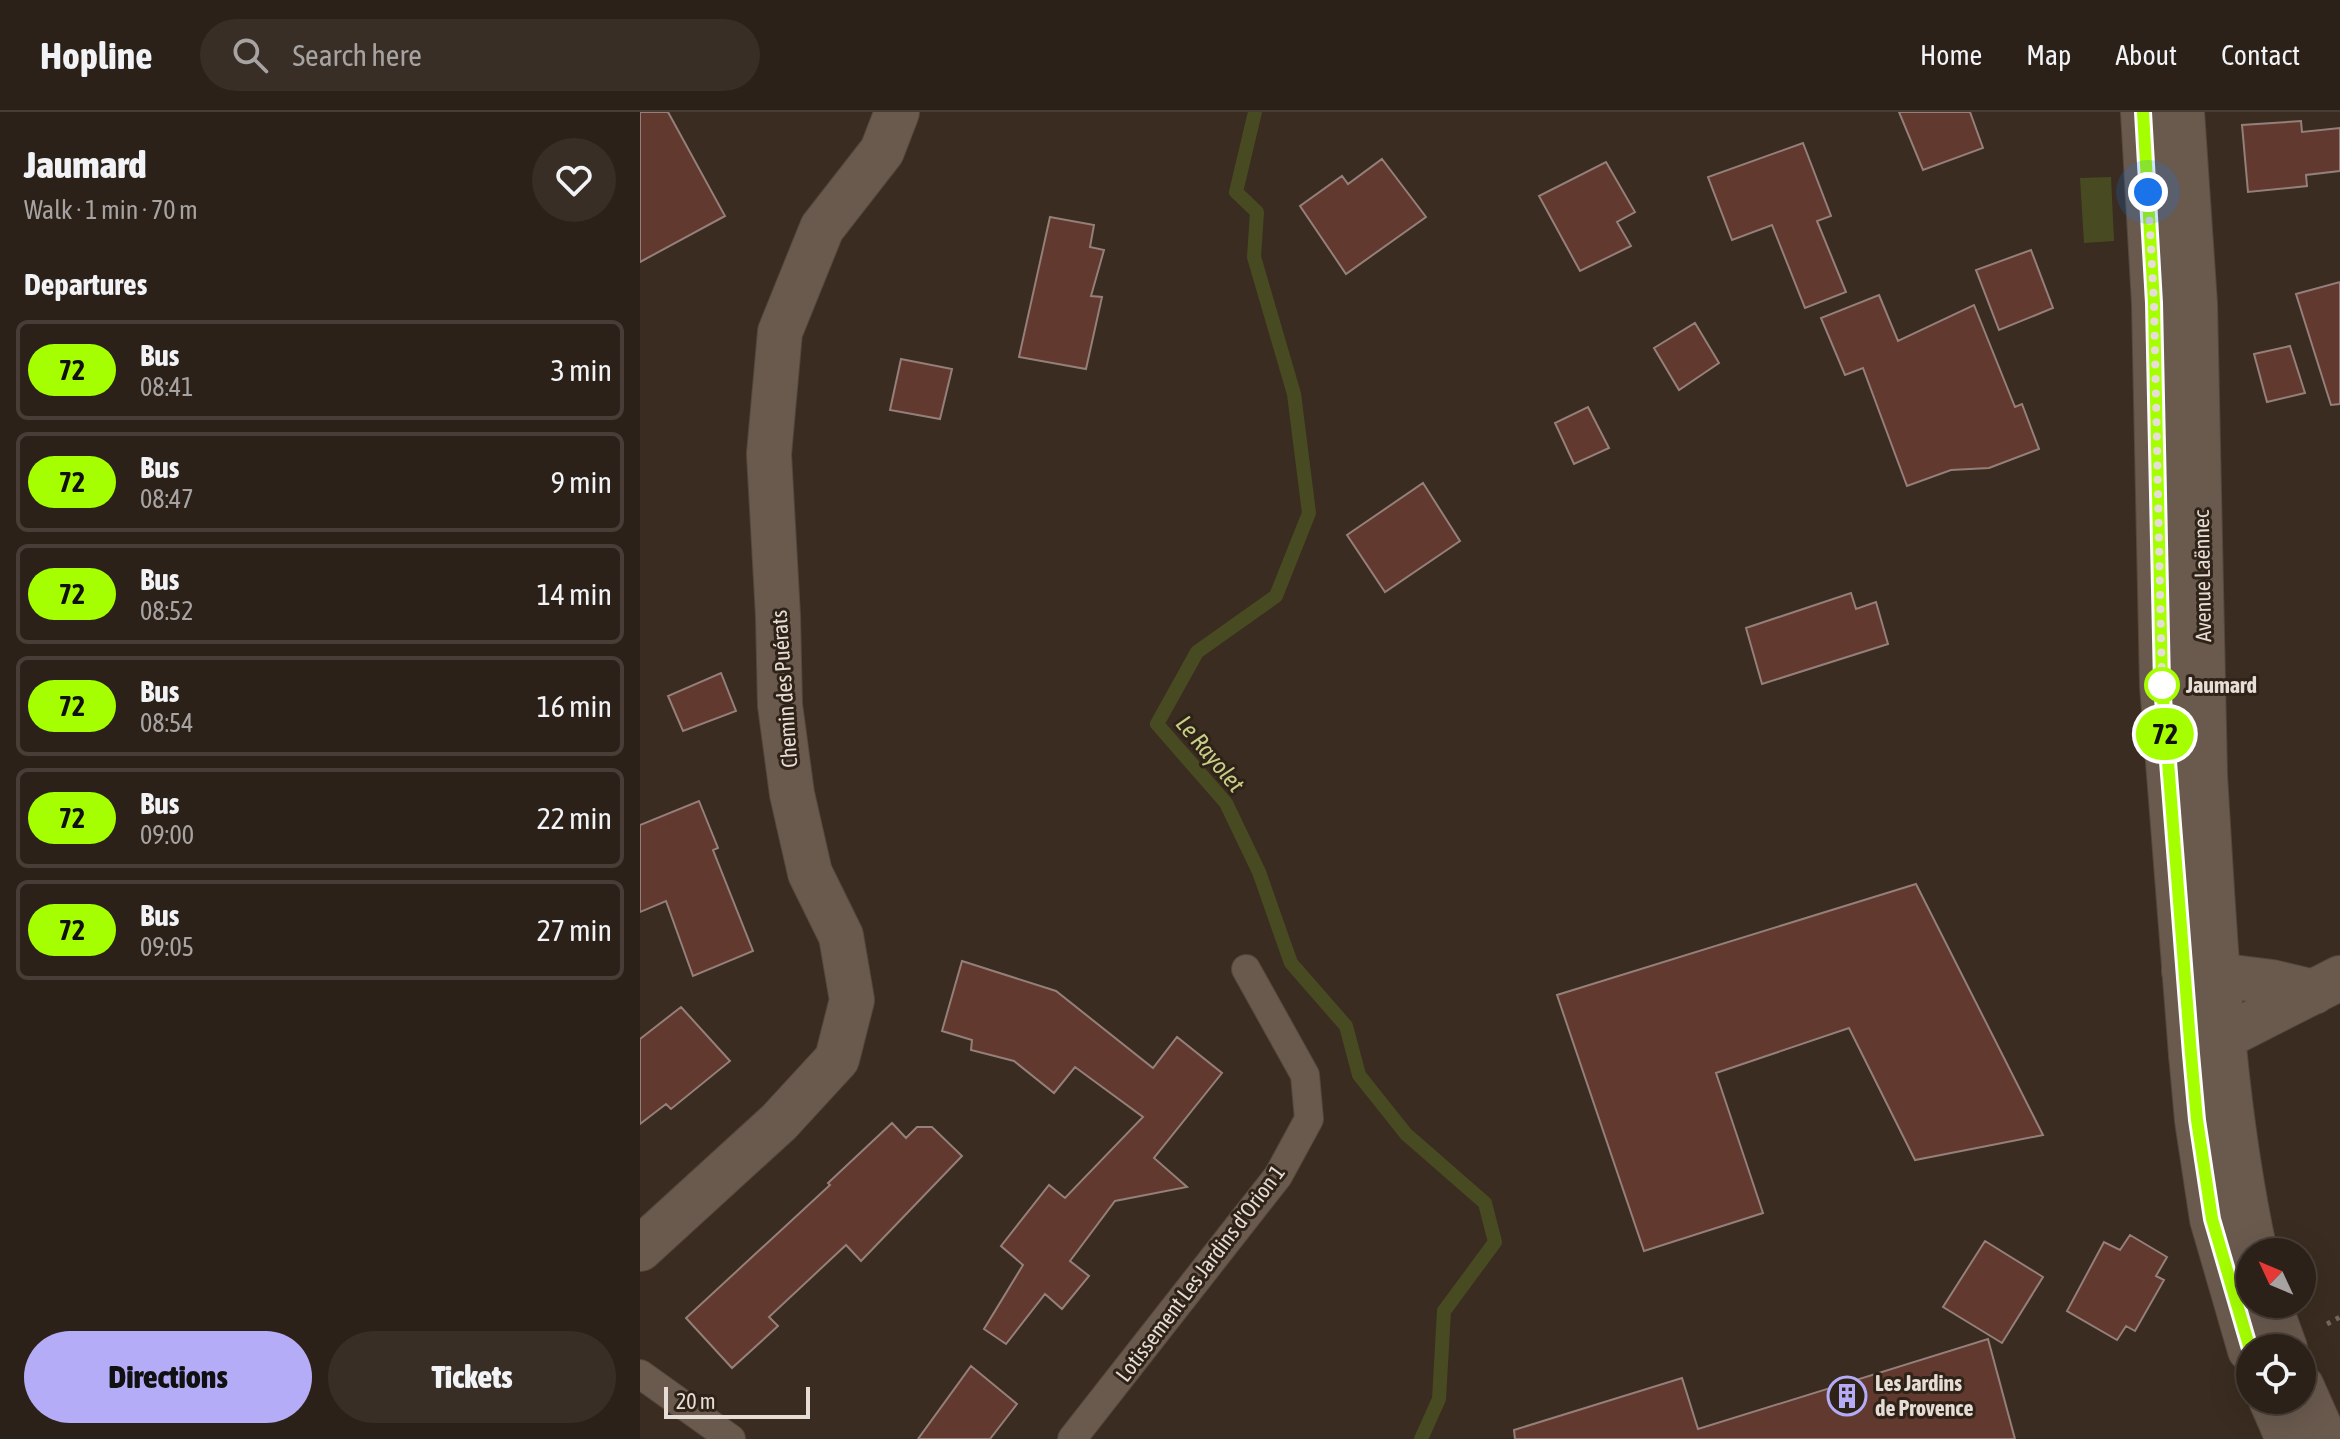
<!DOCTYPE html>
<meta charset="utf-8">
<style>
:root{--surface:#2c2118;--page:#382e25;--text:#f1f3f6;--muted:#a6a3a2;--line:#483e37;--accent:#b5acf8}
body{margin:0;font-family:"Asap Condensed",sans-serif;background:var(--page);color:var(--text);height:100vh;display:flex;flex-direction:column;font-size:30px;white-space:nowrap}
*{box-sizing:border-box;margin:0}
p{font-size:26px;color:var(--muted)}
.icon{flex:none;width:44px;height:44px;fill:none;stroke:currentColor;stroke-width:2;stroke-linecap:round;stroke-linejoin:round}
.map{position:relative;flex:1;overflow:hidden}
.panel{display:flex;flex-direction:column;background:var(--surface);width:640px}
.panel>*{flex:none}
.badge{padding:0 16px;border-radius:26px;font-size:28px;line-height:52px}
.needle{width:52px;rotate:314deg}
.controls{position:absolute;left:1596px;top:1126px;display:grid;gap:16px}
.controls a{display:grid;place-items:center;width:80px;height:80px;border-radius:50%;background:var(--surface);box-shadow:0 8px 32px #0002,0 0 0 2px var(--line);font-size:40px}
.scale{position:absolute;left:24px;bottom:20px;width:146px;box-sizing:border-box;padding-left:8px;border:4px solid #e6ddd6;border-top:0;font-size:22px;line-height:28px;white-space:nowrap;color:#e6ddd6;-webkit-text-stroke:6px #2f2217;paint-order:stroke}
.you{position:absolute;width:40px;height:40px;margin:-20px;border:6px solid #fff;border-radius:50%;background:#1a73e8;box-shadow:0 0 0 12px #1a73e833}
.map>.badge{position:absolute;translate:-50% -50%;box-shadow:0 0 0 4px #fff}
h2{padding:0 24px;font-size:30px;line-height:72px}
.round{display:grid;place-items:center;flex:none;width:84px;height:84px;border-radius:42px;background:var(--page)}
.overview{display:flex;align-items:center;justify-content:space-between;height:136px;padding:0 24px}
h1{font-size:38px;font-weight:800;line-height:60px}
.primary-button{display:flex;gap:16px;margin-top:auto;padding:16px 24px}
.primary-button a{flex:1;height:92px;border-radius:48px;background:var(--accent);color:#111;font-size:32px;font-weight:800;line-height:92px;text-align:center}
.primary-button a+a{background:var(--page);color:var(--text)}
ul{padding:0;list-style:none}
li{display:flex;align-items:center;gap:24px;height:100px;margin:0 16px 12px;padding:0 8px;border:4px solid var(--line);border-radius:12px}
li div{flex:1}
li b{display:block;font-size:30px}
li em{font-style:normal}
li .badge{min-width:88px;font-weight:700;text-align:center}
header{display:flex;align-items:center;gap:48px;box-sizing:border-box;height:112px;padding:0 40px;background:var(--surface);border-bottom:2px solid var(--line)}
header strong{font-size:38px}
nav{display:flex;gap:44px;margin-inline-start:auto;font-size:28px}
.search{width:560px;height:72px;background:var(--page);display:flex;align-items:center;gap:20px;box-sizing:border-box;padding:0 28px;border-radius:44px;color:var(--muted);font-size:30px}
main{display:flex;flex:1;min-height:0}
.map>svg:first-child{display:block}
</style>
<header>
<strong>Hopline</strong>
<div class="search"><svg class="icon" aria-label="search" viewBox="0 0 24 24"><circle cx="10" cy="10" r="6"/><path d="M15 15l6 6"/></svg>Search here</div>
<nav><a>Home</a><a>Map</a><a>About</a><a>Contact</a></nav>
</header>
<main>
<section class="panel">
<div class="overview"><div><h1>Jaumard</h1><p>Walk · 1 min · 70 m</p></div><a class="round"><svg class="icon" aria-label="heart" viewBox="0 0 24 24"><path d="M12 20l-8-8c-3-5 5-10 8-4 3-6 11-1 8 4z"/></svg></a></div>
<h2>Departures</h2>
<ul>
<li><span class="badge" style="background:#a6ff00;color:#111">72</span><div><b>Bus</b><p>08:41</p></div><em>3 min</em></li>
<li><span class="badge" style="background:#a6ff00;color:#111">72</span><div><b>Bus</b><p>08:47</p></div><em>9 min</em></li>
<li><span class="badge" style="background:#a6ff00;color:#111">72</span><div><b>Bus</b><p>08:52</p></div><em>14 min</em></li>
<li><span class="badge" style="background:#a6ff00;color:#111">72</span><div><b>Bus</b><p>08:54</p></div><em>16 min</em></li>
<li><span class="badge" style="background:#a6ff00;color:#111">72</span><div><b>Bus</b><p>09:00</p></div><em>22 min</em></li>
<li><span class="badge" style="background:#a6ff00;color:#111">72</span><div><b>Bus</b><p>09:05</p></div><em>27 min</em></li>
</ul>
<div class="primary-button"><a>Directions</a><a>Tickets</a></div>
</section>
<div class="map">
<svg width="1700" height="1327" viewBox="0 0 1700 1327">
<rect width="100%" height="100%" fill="#3a2c20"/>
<path fill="#484b22" d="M1471,65l3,64 -30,2 -4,-65z"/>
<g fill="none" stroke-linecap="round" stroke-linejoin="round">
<path stroke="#484b22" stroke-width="14" d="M615,0l-19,80 21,20 -3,45 40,137 15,119 -33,83 -79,56 -40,72 69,79 33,69 32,91 55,63 13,49 47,59 79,69 10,39 -51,69 -5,88 -18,40"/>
</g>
<path fill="#62392f" stroke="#957f7a" stroke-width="2" d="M0,0h28l57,104 -85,46z
M1259,0h71l13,36 -60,22z
M1661,9l1,11 38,-4v43l-34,4 1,11 -59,6 -6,-67z
M1163,31l28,73 -14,5 29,71 -41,16 -33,-83 -40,15 -24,-63z
M742,47l44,58 -80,57 -46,-68 42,-30 6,8z
M966,50l29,50 -18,10 14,24 -51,25 -41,-75z
M410,105l44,8 -4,22 14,3 -13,46 11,1 -16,72 -67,-12z
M1391,138l22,58 -54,22 -23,-60z
M1700,170v122l-9,1 -35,-111z
M1239,183l19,46 76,-36 41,102 7,-3 17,45 -50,19 -38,2 -44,16 -44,-118 -18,7 -24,-57z
M1055,211l24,40 -40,27 -25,-42z
M1650,234l15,47 -38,9 -13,-48z
M261,247l51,10 -12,50 -50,-9z
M948,295l21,41 -35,16 -19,-41z
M783,371l37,58 -75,51 -38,-57z
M1211,481l5,16 20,-7 12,42 -126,40 -16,-56z
M81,561l15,38 -53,20 -15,-35z
M59,689l19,47 -5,2 40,101 -60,25 -27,-75 -26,11v-87z
M1276,772l127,251 -128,25 -66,-132 -133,45 47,140 -119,38 -87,-256z
M322,849l94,30 97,77 24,-31 45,36 -68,85 33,29 -72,14 -45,60 19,15 -27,33 -17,-15 -39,50 -22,-15 39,-64 -22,-19 48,-61 16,13 78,-81 -68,-50 -21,26 -40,-32 -43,-11 1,-10 -30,-9z
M41,895l49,54 -59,48 -5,-5 -26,20v-85z
M252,1011l14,15 11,-11h15l30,29 -101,105 -15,-16 -77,72 9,9 -46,42 -46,-50 144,-133 -2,-2z
M1490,1123l37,22 -11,19 8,4 -29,51 -9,-5 -9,14 -50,-29 37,-69 16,8z
M1345,1129l58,36 -41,66 -59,-36z
M1348,1227l27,100h-500l-1,-9 168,-52 16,51z
M331,1254l46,38 -27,35h-72z"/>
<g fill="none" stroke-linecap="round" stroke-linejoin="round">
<g stroke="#54483e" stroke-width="30">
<path id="service" d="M0,1262l91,65
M432,1327l206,-263 31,-57 -4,-44 -59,-106"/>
</g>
<g stroke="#54483e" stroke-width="46">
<path id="minor" d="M1544,859l88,11 42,10
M1551,942l149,-76
M0,1137l139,-127 58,-63 15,-59 -11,-64 -31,-63 -18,-79 -12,-89 -2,-89 -9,-162 11,-122 42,-104 60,-77 15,-39"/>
</g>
<g stroke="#54483e" stroke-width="46">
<path id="secondary" d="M1503,0l11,191 8,382 29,369 6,66 15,99 38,131
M1542,0l13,192 10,472c10,159 16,320 50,476
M1629,1192l16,44
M1662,1275l23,52
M1631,1288l17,39"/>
</g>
<path stroke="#73675c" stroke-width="5" stroke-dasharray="4 6" stroke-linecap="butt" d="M1687,1212l13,-7"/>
<use href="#service" stroke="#6a5a4e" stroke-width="28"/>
<use href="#minor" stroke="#6a5a4e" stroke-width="44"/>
<use href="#secondary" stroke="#6a5a4e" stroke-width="44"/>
</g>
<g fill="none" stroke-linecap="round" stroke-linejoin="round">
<g stroke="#fff" stroke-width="18">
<path id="line" d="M1503,0l11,191 8,382 29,369 6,66 15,99 38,130"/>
</g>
<use href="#line" stroke="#a6ff00" stroke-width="12"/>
<path stroke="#e6ddd6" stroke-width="8" stroke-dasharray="0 14.4" d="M1508,80l6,111 8,382"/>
</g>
<defs>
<g id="building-ring" transform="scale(2)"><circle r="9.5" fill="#2f2217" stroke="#b5acf8" stroke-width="1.5"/><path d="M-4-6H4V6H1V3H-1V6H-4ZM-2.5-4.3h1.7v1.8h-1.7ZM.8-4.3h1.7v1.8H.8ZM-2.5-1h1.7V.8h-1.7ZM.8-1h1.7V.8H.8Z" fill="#b5acf8"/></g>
</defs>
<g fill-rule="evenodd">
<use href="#building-ring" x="1207" y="1284"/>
</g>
<circle fill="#fff" stroke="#a6ff00" stroke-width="4" cx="1522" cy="573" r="16"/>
<g text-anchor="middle" stroke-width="6" stroke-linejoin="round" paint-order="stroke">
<g font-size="22" fill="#e6ddd6" stroke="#2f2217">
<text transform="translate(1562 464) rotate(-91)" y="8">Avenue Laënnec</text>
<text transform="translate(144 577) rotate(-94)" y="8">Chemin des Puérats</text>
<text transform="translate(560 1161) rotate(-53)" y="8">Lotissement Les Jardins d'Orion 1</text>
</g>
<g font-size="22" font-weight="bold" fill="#e6ddd6" stroke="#2f2217" text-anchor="start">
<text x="1546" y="581">Jaumard</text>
</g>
<g font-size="22" font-weight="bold" fill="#e6ddd6" stroke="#2f2217" text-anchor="start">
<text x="1235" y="1279">Les Jardins<tspan x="1235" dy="25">de Provence</tspan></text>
</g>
<g font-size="24" font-style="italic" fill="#c6ce88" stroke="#2f2217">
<text transform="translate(570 642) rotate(50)" y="8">Le Rayolet</text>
</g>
</g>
</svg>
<div class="controls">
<a><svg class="needle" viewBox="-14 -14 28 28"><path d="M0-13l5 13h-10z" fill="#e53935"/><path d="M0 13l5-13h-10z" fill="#a6a3a2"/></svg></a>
<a><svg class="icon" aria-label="locate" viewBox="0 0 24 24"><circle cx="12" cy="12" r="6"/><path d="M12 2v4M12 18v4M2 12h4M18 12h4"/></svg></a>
</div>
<div class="scale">20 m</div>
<div class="you" style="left:1508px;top:80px"></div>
<b class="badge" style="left:1525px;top:622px;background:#a6ff00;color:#111">72</b>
</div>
</main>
